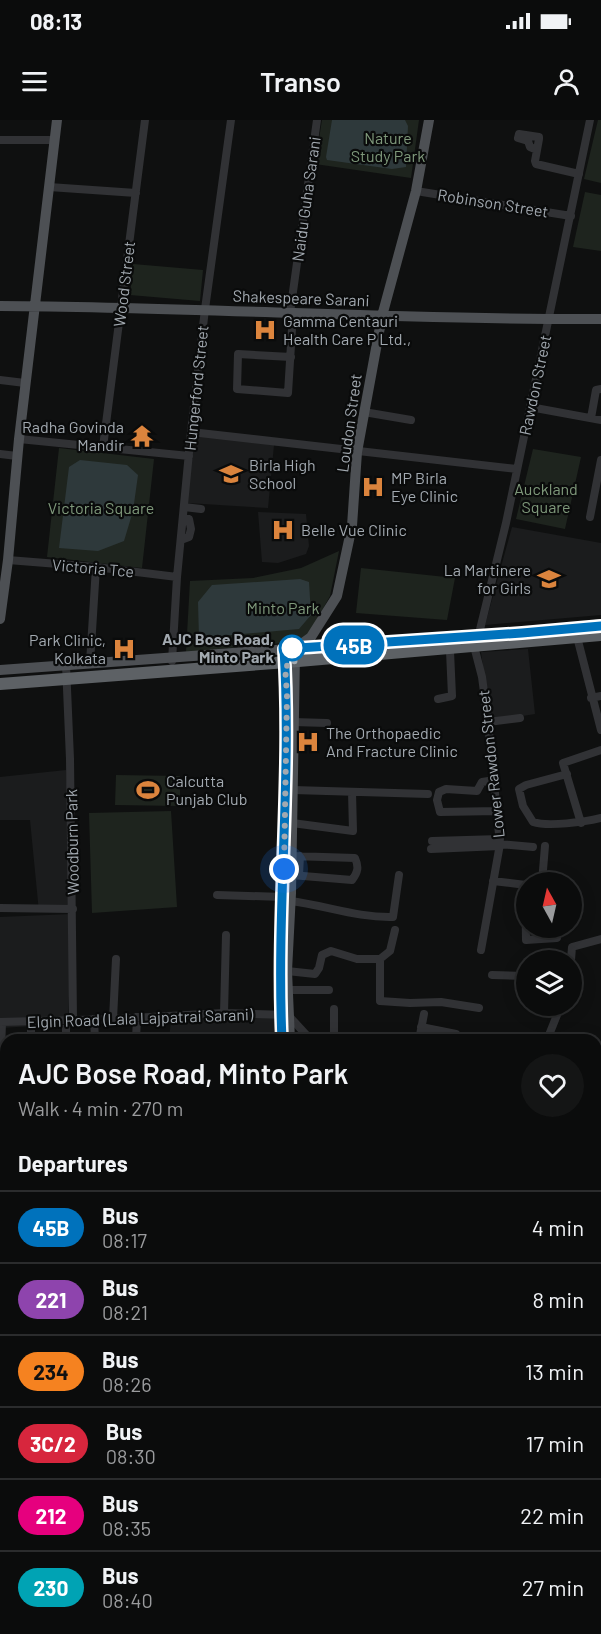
<!DOCTYPE html>
<meta charset="utf-8">
<style>
:root{--surface:#0b0c0c;--page:#141515;--text:#f1f3f6;--muted:#9a9b9d;--line:#2b2c2d}
body{margin:0;font-family:Barlow,sans-serif;background:var(--page);color:var(--text);height:100vh;display:flex;flex-direction:column;font-size:22px;white-space:nowrap}
*{box-sizing:border-box;margin:0}
p{font-size:20px;color:var(--muted)}
.icon{flex:none;width:33px;height:33px;fill:none;stroke:currentColor;stroke-width:2;stroke-linecap:round;stroke-linejoin:round}
.map{position:relative;flex:1;overflow:hidden}
.sheet{position:absolute;left:0px;top:914px;width:602px;height:602px;display:flex;flex-direction:column;background:var(--surface);border-radius:18px 18px 0 0;box-shadow:0 3px 15px #0003,0 0 0 2px var(--line)}
.sheet>*{flex:none}
.badge{padding:0 12px;border-radius:20px;font-size:21px;line-height:39px}
.needle{width:39px;rotate:352deg}
.controls{position:absolute;left:516px;top:752px;display:grid;gap:12px}
.controls a{display:grid;place-items:center;width:66px;height:66px;border-radius:50%;background:var(--surface);box-shadow:0 3px 15px #0003,0 0 0 2px var(--line);font-size:30px}
.you{position:absolute;width:30px;height:30px;margin:-15px;border:4px solid #fff;border-radius:50%;background:#1a73e8;box-shadow:0 0 0 9px #1a73e833}
.map>.badge{position:absolute;translate:-50% -50%;box-shadow:0 0 0 3px #fff}
h2{padding:0 18px;font-size:22px;line-height:54px}
.round{display:grid;place-items:center;flex:none;width:63px;height:63px;border-radius:32px;background:var(--page)}
.summary{display:flex;align-items:center;justify-content:space-between;height:102px;padding:0 18px}
h1{font-size:28px;font-weight:600;line-height:45px}
ul{padding:0;list-style:none}
li{display:flex;align-items:center;gap:18px;height:72px;padding:0 18px;border-top:2px solid var(--line)}
li div{flex:1}
li b{display:block;font-size:22px}
li em{font-style:normal}
li .badge{min-width:66px;font-weight:700;text-align:center}
.status{display:flex;justify-content:space-between;align-items:center;height:42px;padding:0 30px;background:var(--surface);direction:ltr}
.status svg{height:16px;fill:currentColor}
header{display:flex;justify-content:space-between;align-items:center;height:78px;padding:0 18px;background:var(--surface);font-size:27px;font-weight:600}
.map>svg:first-child{display:block}
</style>
<div class="status"><b>08:13</b><svg viewBox="0 0 49 12"><path d="M0 12V9h3v3zM5 12V6h3v6zM10 12V3h3v9zM15 12V0h3v12zM26 1h20v11H26zM47 4h2v5h-2z"/></svg></div>
<header><svg class="icon" aria-label="menu" viewBox="0 0 24 24"><path d="M4 6h16M4 12h16M4 18h16"/></svg>Transo<svg class="icon" aria-label="person" viewBox="0 0 24 24"><circle cx="12" cy="8" r="4"/><path d="M4 21q1-7 8-7t8 7"/></svg></header>
<div class="map">
<svg width="601" height="1514" viewBox="0 0 601 1514">
<rect width="100%" height="100%" fill="#0f1010"/>
<path fill="#1b1c1d" d="M194,315l80,10 -6,63 -81,-5z
M258,392l48,2 3,32 -3,8 -28,9 -16,-1z
M512,407l89,16v72l-116,10z
M528,529l7,65 -45,7 -9,-69z
M66,650l9,140 -36,2 -9,-92h-30v-43z
M72,794l-4,110 -68,4v-111z
M284,892l2,27 -117,1 2,-20z"/>
<path fill="#1e241e" d="M322,0h97l-8,58 -96,-14z
M598,0h3v63l-17,-4z
M585,72l16,3v56l-28,-4z
M133,144l70,6 -3,31 -70,-6z
M59,328l95,11 -12,109 -95,-11z
M533,329l48,8 -16,72 -49,-10z
M339,431l-9,45 -25,45 -119,11 4,-71 63,-3 48,-10z
M361,448l94,10 -8,42 -91,-7z
M116,655l64,1v30l-65,-1z
M171,691l6,96 -85,6 -3,-100z
M0,1113l6,1v115h-6z"/>
<path fill="#2e393b" d="M332,0h73l3,6 -2,41 -14,2 -65,-9 -1,-3z
M80,340l47,5 11,10 -5,36 -9,30 -26,10 -39,-3 10,-81z
M300,459l9,3 2,33 -12,14 -100,9 -1,-36 14,-17z"/>
<g fill="none" stroke-linecap="round" stroke-linejoin="round">
<path stroke="#313235" stroke-width="8" d="M0,20h55
M537,30l-7,-3 -2,-6 -10,-3 1,-4 20,3v2l-4,22 1,3 43,10
M49,67l87,6
M416,71l155,25
M290,193l27,-193
M291,237l-53,-3 -1,35 51,4 5,-80
M0,260l25,3
M530,287l71,13
M364,292l47,8
M591,298l5,-28 5,-1
M191,312l326,37
M19,319l170,17
M103,327l42,-327
M0,334l17,2
M184,387l17,2
M590,397l11,-57
M181,420l8,-3 2,-8 -2,-10 -6,-2
M8,440l88,7 81,10
M576,513l25,97
M172,541l5,-84 14,-145 14,-123 26,-189
M90,543l6,-96
M66,545l4,94 3,260
M591,578l10,-2
M438,579l14,-3 -2,-45
M293,602l34,1
M488,602l32,-4
M567,654l-41,11 -7,4 4,17 10,16c15,5 52,0 68,-4
M495,660l-13,2 -5,9 -31,-2 -7,3 -2,8 3,12 58,-1
M293,670l135,4
M292,703l61,8 -1,-39
M581,703l-18,-60 38,-13
M432,721l68,-2
M500,724l33,3
M431,729l69,-3
M291,755l61,5c6,-8 7,-13 3,-22l-63,-2
M299,755l1,-19
M493,761l33,4
M542,762l3,-36
M525,765l1,55 31,-2 1,-11
M217,775l66,2
M290,781c34,4 68,17 103,16l6,-42
M0,788l73,1
M481,830l19,-106 -12,-122 -6,-45 -7,-27 31,-127 84,-403
M380,839v42l30,2 31,-1 38,6
M571,840l1,-13 29,-8
M287,851l28,3 4,-6 3,-13 9,-4 26,8h23l10,-8 5,-21
M492,855l34,1
M288,870h41
M224,893l2,-78
M66,899v21
M94,899l1,21
M113,899l3,-60
M0,902l113,-3 111,-6 64,2 23,25
M421,907l35,7 -1,6
M31,920v-19
M136,920l1,-23
M334,920v-31
M419,920l5,-26
M547,920l14,-35
M596,943l5,-9
M0,966l2,-64
M596,1012l5,-1
M0,1043h6
M0,1081h6
M0,1108l6,-1
M0,1230l6,1
M0,1304l6,-22
M0,1310h6
M0,1332l6,2
M4,1485l1,-15 -3,-9 4,-34
M58,1509v5
M81,1509l1,5
M99,1509l1,5
M349,1509l1,5
M466,1509l1,5
M149,1514v-5
M159,1514l20,-3 77,1 9,2
M429,1514l1,-5
M475,1514l3,-2 68,1"/>
<path stroke="#4d5054" stroke-width="10" d="M0,186c200,1 401,14 601,13
M0,499l8,-59 11,-121 38,-319
M296,528l15,-11 26,-41 15,-70 5,-74 25,-136 34,-125 13,-71
M285,535l2,47
M0,550l577,-42
M282,920l-3,-56 5,-102 3,-161
M290,920l-3,-69 4,-78 4,-239
M249,1509l1,5"/>
<path stroke="#5d6165" stroke-width="12" d="M570,510l31,-5
M0,564l287,-22 314,-27"/>
</g>
<g fill="none" stroke-linecap="round" stroke-linejoin="round">
<g stroke="#fff" stroke-width="14">
<path id="line" d="M282,920c-6,-131 10,-261 2,-391l238,-16 79,-7"/>
</g>
<use href="#line" stroke="#0072bc" stroke-width="9"/>
<path stroke="#a2a9b0" stroke-width="6" stroke-dasharray="0 10.8" d="M284,749l3,-174 -2,-29 9,-1 2,-17h-4"/>
</g>
<defs>
<g id="hospital-bare" transform="scale(1.8)"><path d="M-5-5h3v3.5h4V-5h3V5h-3V1.5h-4V5h-3Z" fill="#db843d" stroke="#0a0b0b" stroke-width="2.5" paint-order="stroke"/></g>
<g id="temple-bare" transform="scale(1.8)"><path d="M0-6L5-2H3V0L6.5 2.5H4V6H1.5V3h-3V6H-4V2.5H-6.5L-3 0V-2H-5Z" fill="#db843d" stroke="#0a0b0b" stroke-width="2.5" paint-order="stroke"/></g>
<g id="school-bare" transform="scale(1.8)"><path d="M0-5L7-2L0 1L-7-2ZM-4 1L0 2.5L4 1V4Q0 6-4 4Z" fill="#db843d" stroke="#0a0b0b" stroke-width="2.5" paint-order="stroke"/></g>
<g id="stadium-bare" transform="scale(1.8)"><path d="M0-5a6.5 5 0 1 0 0 10a6.5 5 0 1 0 0-10ZM-3.5-1.8h7v3.6h-7Z" fill="#db843d" stroke="#0a0b0b" stroke-width="2.5" paint-order="stroke"/></g>
</defs>
<g fill-rule="evenodd">
<use href="#hospital-bare" x="265" y="210"/>
<use href="#temple-bare" x="142" y="316"/>
<use href="#school-bare" x="231" y="354"/>
<use href="#hospital-bare" x="373" y="367"/>
<use href="#hospital-bare" x="283" y="410"/>
<use href="#school-bare" x="549" y="459"/>
<use href="#hospital-bare" x="124" y="529"/>
<use href="#hospital-bare" x="308" y="622"/>
<use href="#stadium-bare" x="148" y="670"/>
</g>
<circle fill="#fff" stroke="#0072bc" stroke-width="3" cx="292" cy="528" r="12"/>
<g text-anchor="middle" stroke-width="4.5" stroke-linejoin="round" paint-order="stroke">
<g font-size="16" fill="#7f997b" stroke="#0a0b0b">
<text x="388" y="24">Nature<tspan x="388" dy="18">Study Park</tspan></text>
<text x="546" y="375">Auckland<tspan x="546" dy="18">Square</tspan></text>
<text x="101" y="394">Victoria Square</text>
<text x="283" y="494">Minto Park</text>
</g>
<g font-size="16" fill="#a2a9b0" stroke="#0a0b0b">
<text transform="translate(306 79) rotate(-82)" y="6">Naidu Guha Sarani</text>
<text transform="translate(493 83) rotate(9)" y="6">Robinson Street</text>
<text transform="translate(124 164) rotate(-83)" y="6">Wood Street</text>
<text transform="translate(301 178) rotate(2)" y="6">Shakespeare Sarani</text>
<text transform="translate(535 265) rotate(-78)" y="6">Rawdon Street</text>
<text transform="translate(196 268) rotate(-84)" y="6">Hungerford Street</text>
<text transform="translate(349 303) rotate(-82)" y="6">Loudon Street</text>
<text transform="translate(93 448) rotate(5)" y="6">Victoria Tce</text>
<text transform="translate(491 644) rotate(-96)" y="6">Lower Rawdon Street</text>
<text transform="translate(72 722) rotate(-91)" y="6">Woodburn Park</text>
<text transform="translate(140 898) rotate(-2)" y="6">Elgin Road (Lala Lajpatrai Sarani)</text>
</g>
<g font-size="16" fill="#a2a9b0" stroke="#0a0b0b" text-anchor="start">
<text x="283" y="207">Gamma Centauri<tspan x="283" dy="18">Health Care P Ltd.,</tspan></text>
<text x="124" y="313" text-anchor="end">Radha Govinda<tspan x="124" dy="18">Mandir</tspan></text>
<text x="249" y="351">Birla High<tspan x="249" dy="18">School</tspan></text>
<text x="391" y="364">MP Birla<tspan x="391" dy="18">Eye Clinic</tspan></text>
<text x="301" y="416">Belle Vue Clinic</text>
<text x="531" y="456" text-anchor="end">La Martinere<tspan x="531" dy="18">for Girls</tspan></text>
<text x="106" y="526" text-anchor="end">Park Clinic,<tspan x="106" dy="18">Kolkata</tspan></text>
<text x="326" y="619">The Orthopaedic<tspan x="326" dy="18">And Fracture Clinic</tspan></text>
<text x="166" y="667">Calcutta<tspan x="166" dy="18">Punjab Club</tspan></text>
</g>
<g font-size="16" font-weight="bold" fill="#a2a9b0" stroke="#0a0b0b" text-anchor="end">
<text x="274" y="525">AJC Bose Road,<tspan x="274" dy="18">Minto Park</tspan></text>
</g>
</g>
</svg>
<div class="controls">
<a><svg class="needle" viewBox="-14 -14 28 28"><path d="M0-13l5 13h-10z" fill="#e53935"/><path d="M0 13l5-13h-10z" fill="#9a9b9d"/></svg></a>
<a><svg class="icon" aria-label="layers" viewBox="0 0 24 24"><path d="M12 4l9 5-9 5-9-5zM3 14l9 5 9-5"/></svg></a>
</div>
<div class="you" style="left:284px;top:749px"></div>
<b class="badge" style="left:354px;top:525px;background:#0072bc;color:#fff">45B</b>
<section class="sheet">
<div class="summary"><div><h1>AJC Bose Road, Minto Park</h1><p>Walk · 4 min · 270 m</p></div><a class="round"><svg class="icon" aria-label="heart" viewBox="0 0 24 24"><path d="M12 20l-8-8c-3-5 5-10 8-4 3-6 11-1 8 4z"/></svg></a></div>
<h2>Departures</h2>
<ul>
<li><span class="badge" style="background:#0072bc;color:#fff">45B</span><div><b>Bus</b><p>08:17</p></div><em>4 min</em></li>
<li><span class="badge" style="background:#8e44ad;color:#fff">221</span><div><b>Bus</b><p>08:21</p></div><em>8 min</em></li>
<li><span class="badge" style="background:#f58220;color:#111">234</span><div><b>Bus</b><p>08:26</p></div><em>13 min</em></li>
<li><span class="badge" style="background:#d7263d;color:#fff">3C/2</span><div><b>Bus</b><p>08:30</p></div><em>17 min</em></li>
<li><span class="badge" style="background:#e6007e;color:#fff">212</span><div><b>Bus</b><p>08:35</p></div><em>22 min</em></li>
<li><span class="badge" style="background:#00a3b4;color:#fff">230</span><div><b>Bus</b><p>08:40</p></div><em>27 min</em></li>
</ul>
</section>
</div>
